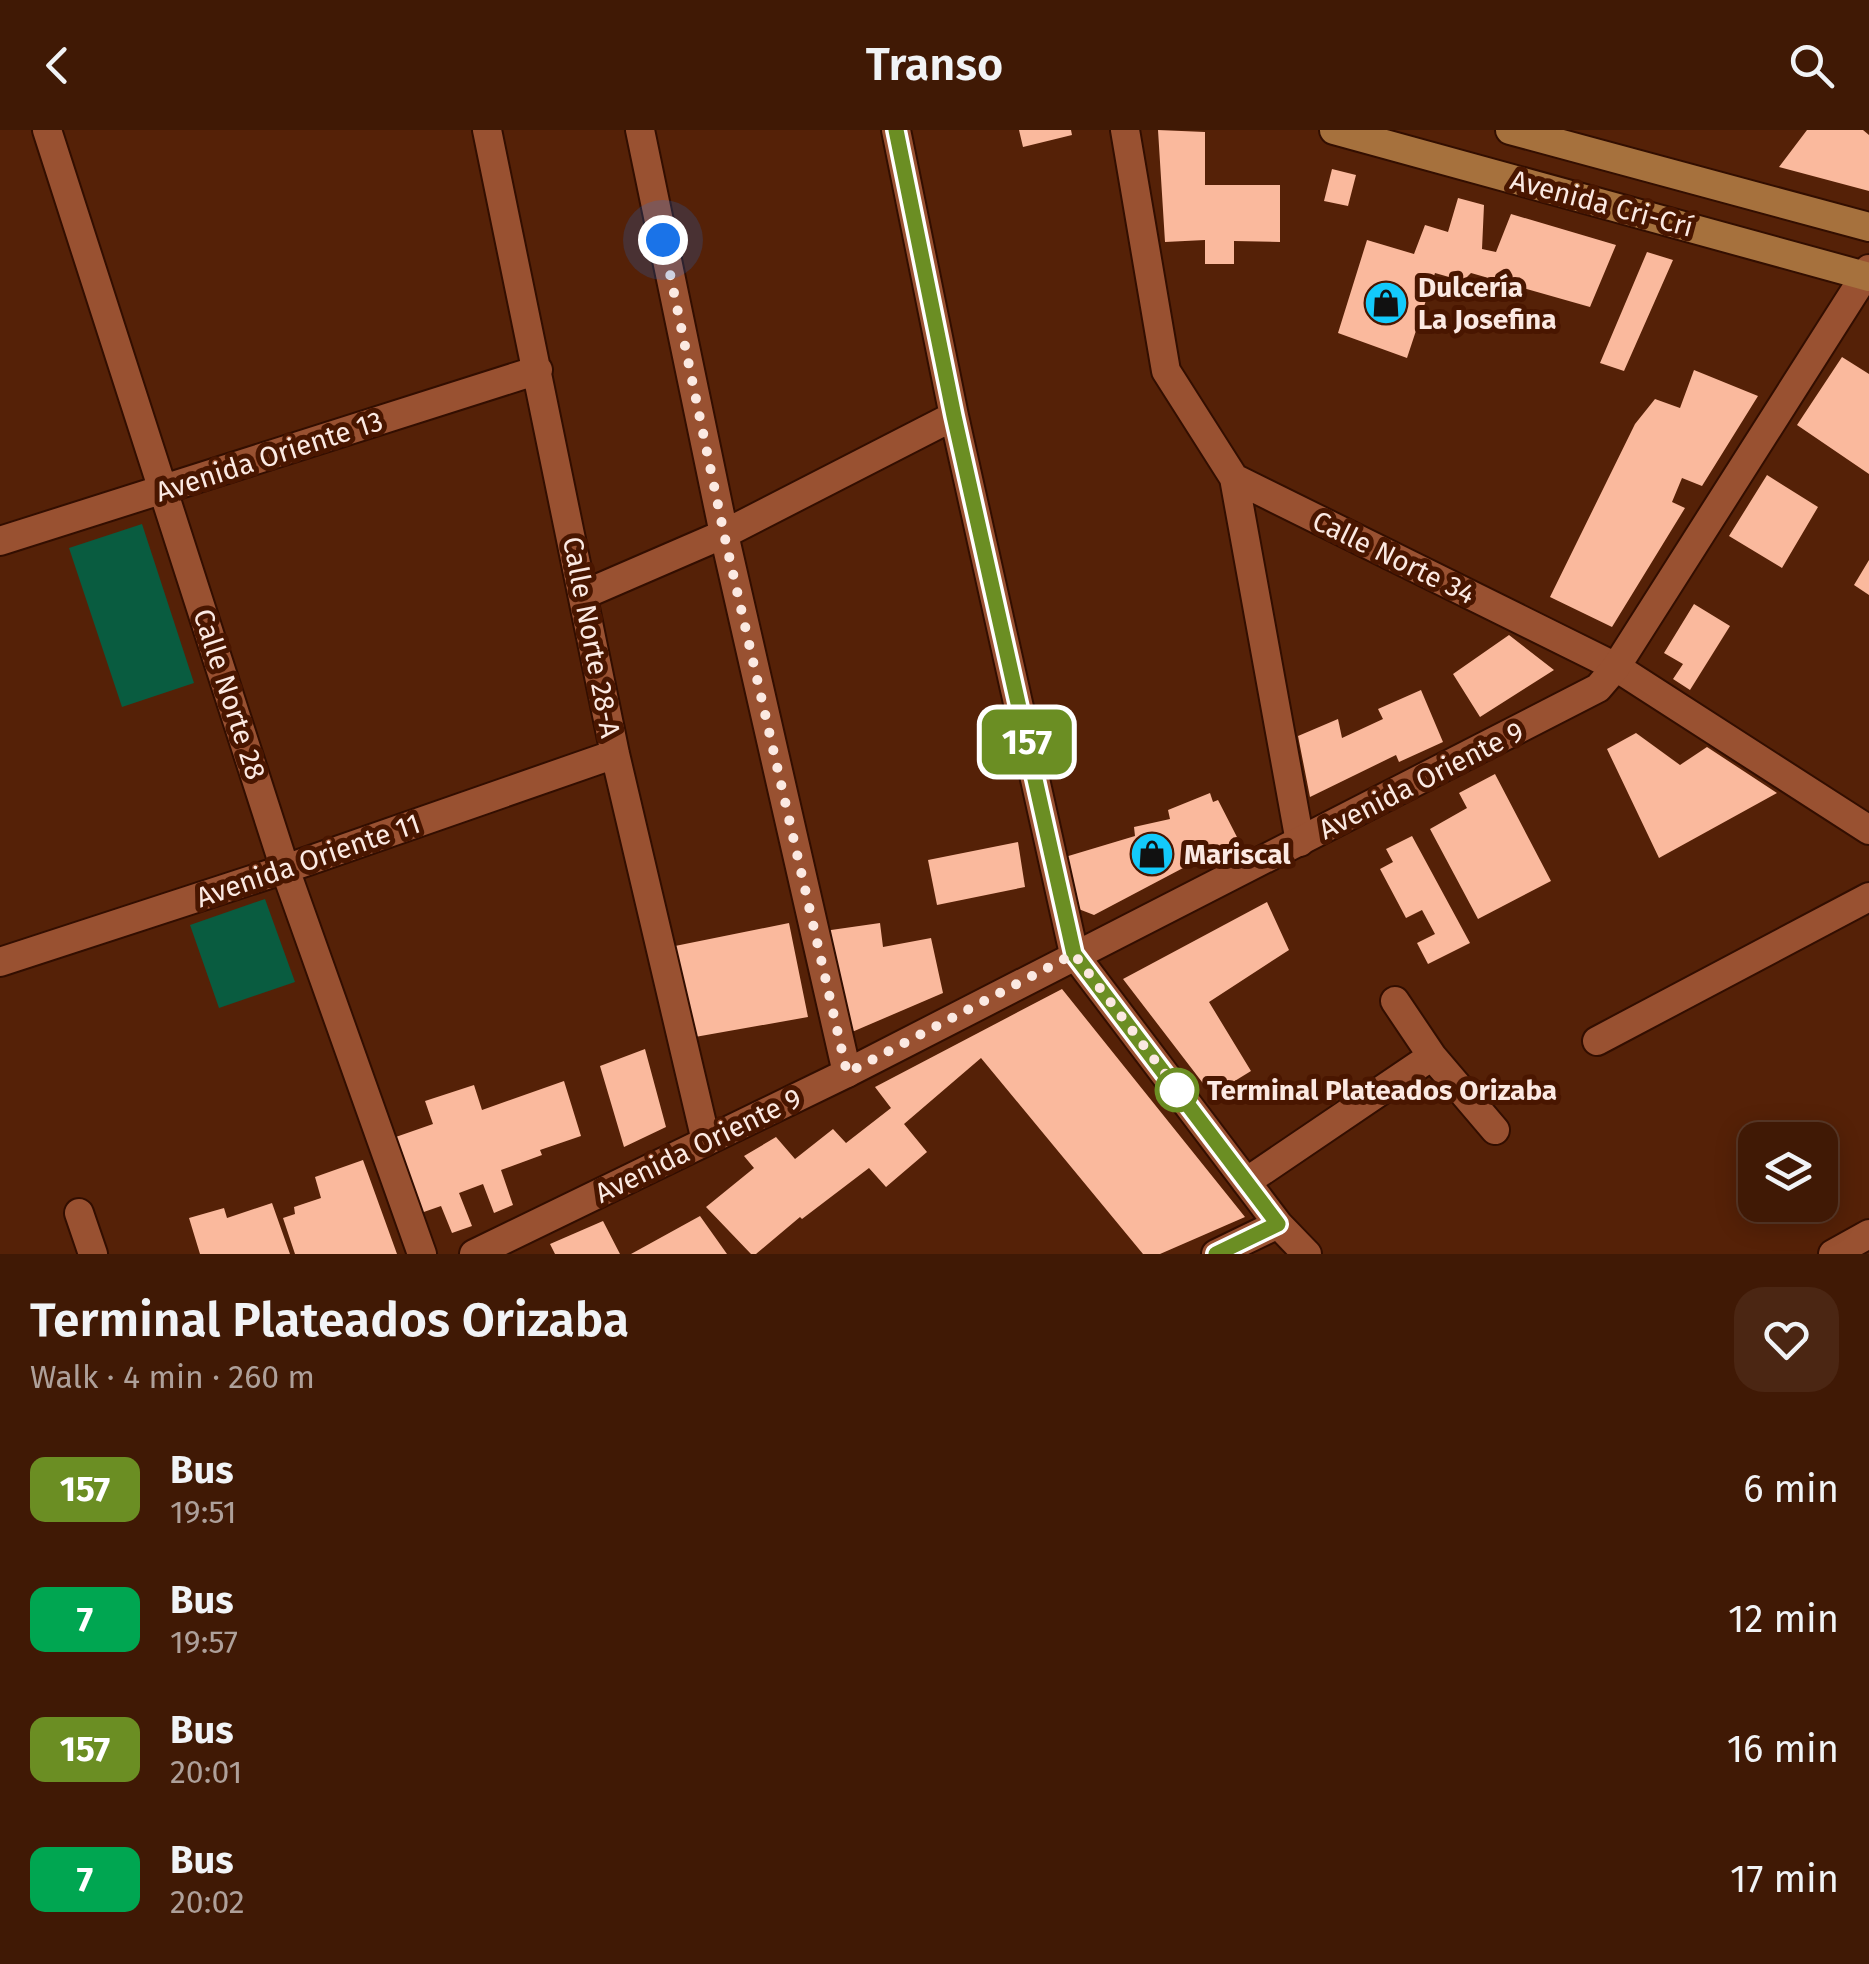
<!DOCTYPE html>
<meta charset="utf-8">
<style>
:root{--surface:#401905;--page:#4b2613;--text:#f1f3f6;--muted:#aea09a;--line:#593827}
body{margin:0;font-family:"Fira Sans",sans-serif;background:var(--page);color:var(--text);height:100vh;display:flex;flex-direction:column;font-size:38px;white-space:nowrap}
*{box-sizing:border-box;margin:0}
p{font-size:32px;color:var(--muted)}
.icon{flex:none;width:55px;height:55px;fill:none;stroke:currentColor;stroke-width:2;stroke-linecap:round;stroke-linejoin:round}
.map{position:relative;height:1124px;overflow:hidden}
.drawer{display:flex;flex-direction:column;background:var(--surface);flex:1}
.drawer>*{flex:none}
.badge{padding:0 20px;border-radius:15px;font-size:35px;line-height:65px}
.tools{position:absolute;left:1738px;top:992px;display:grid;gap:20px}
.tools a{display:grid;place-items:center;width:100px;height:100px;border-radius:20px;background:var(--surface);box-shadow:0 5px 25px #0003,0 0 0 2px var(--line);font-size:50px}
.you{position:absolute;width:50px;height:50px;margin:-25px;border:8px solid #fff;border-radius:50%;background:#1a73e8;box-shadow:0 0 0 15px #1a73e833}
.map>.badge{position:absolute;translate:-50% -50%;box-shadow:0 0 0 5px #fff}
.round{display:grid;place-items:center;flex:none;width:105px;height:105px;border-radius:30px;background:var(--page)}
.head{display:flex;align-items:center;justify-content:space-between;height:170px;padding:0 30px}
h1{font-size:48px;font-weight:600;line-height:75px}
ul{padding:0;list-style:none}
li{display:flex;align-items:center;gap:30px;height:130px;padding:0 30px}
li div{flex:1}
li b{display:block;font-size:38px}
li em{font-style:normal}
li .badge{min-width:110px;font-weight:700;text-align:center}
header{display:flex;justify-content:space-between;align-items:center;height:130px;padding:0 30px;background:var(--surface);font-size:45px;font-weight:600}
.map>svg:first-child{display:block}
</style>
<header><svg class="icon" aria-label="back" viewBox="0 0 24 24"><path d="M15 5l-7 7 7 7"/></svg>Transo<svg class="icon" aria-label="search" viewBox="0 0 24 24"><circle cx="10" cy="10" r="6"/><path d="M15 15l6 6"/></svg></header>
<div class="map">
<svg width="1869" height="1124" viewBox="0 0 1869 1124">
<rect width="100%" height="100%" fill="#552107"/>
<path fill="#095c40" d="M142,394l52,159 -72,24 -53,-159z
M265,769l30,83 -76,26 -29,-83z"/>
<path fill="#fab99d" d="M1019,0h52l1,5 -49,12z
M1158,0l47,2v53h75v57l-46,-1v23h-29v-24l-40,2z
M1807,0h56l6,5v56l-90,-24z
M1332,39l24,6 -8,31 -24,-5z
M1458,68l26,7 -2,44 14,3 15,-38 105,31 -26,62 -119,-34 -8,8 -28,-8 -28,85 -69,-25 29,-93 47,14 11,-29 23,7z
M1647,122l26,8 -49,111 -24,-8z
M1842,227l27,17v100l-72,-49z
M1694,240l64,26 -56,90 -20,-8 -10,24 13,6 -73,119 -62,-30 85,-173 20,-25 25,9z
M1767,345l51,32 -36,61 -53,-32z
M1869,430v35l-15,-10z
M1694,474l36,22 -40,64 -17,-11 10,-15 -19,-11z
M1509,505l45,35 -74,47 -27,-43z
M1421,560l22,52 -44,20 -3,-7 -86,42 -12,-61 40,-17 4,19 41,-19 -5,-10z
M1636,603l44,32 27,-18 70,46 -118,65 -52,-109z
M1495,644l56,107 -73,38 -48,-90 37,-21 -8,-15z
M1210,663l3,9 5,-2 20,39 -144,76 -18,-7 -11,-51 70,-21 -1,-9 36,-8 -2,-9z
M1412,706l58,107 -42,21 -11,-21 18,-9 -13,-24 -16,8 -26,-49 13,-7 -7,-13z
M1018,712l7,45 -88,18 -9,-45z
M1267,772l22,48 -80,52 42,69 -39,24 -89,-116z
M789,793l19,94 -113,20 -20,-91z
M880,793l3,24 48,-9 12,55 -91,39 -11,-6 -17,-95z
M1062,859l183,228 -85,37h-17l-162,-196 -77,66 23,28 -41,35 -17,-19 -67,51 -2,-2 -44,37h-5l-45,-47 48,-39 -10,-12 32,-19 19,22 38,-30 13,14 45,-35 -16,-21z
M645,919l21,78 -42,20 -24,-81z
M564,951l17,55 -41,14 2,5 -41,15 12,35 -19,8 -11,-29 -24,9 13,33 -20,7 -11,-27 -23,8 -28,-75 43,-15 -8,-23 49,-16 8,25z
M363,1030l34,94h-102l-12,-36 12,-4 -1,-7 27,-9 -6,-21z
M272,1073l18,51h-90l-11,-36 35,-10 3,10z
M700,1086l27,38h-96z
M603,1091l17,33h-65l-5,-10z"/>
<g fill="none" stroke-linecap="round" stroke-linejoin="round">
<g stroke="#320e00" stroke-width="32">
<path id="minor" d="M47,0l238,739 137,385
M487,0l128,624 91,387
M640,0l84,404 123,539
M896,0l58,286 120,538 204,270 29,30
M1125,0l41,241 68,107 382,189 253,163
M1234,348l66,364
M0,411l538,-171
M583,465l141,-61 230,-118
M0,832l285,-93 330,-115
M1395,871l37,55 63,74
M1597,911l272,-144
M1246,1052l186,-126
M79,1083l14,41
M1216,1124l62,-30"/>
</g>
<g stroke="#320e00" stroke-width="32">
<path id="tertiary" d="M474,1124l373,-181 751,-385 18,-21 253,-398
M1833,1124l36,-20"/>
</g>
<g stroke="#320e00" stroke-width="32">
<path id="secondary" d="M1334,0l535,147
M1510,0l359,97"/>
</g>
<use href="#minor" stroke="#995131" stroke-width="28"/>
<use href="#tertiary" stroke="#995131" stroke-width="28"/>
<use href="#secondary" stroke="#a6713d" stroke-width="28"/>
</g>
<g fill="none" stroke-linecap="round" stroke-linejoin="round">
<g stroke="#fff" stroke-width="22">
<path id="line" d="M896,0l58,286 120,538 204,270 -62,30"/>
</g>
<use href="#line" stroke="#6b8e23" stroke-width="15"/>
<path stroke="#fbe9e2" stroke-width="10" stroke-dasharray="0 18" d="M663,110l61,294 123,539 227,-119 108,142 -5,-6"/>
</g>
<defs>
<g id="shop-disc" transform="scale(2.25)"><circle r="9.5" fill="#13cafb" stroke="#491600"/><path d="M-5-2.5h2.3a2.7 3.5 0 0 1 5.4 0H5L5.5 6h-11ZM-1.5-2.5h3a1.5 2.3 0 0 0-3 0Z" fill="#111"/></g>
</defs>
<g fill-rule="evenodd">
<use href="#shop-disc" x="1386" y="173"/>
<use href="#shop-disc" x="1152" y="724"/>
</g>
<circle fill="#fff" stroke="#6b8e23" stroke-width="5" cx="1177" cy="960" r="20"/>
<g text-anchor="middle" stroke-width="10" stroke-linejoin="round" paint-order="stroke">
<g font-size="28" fill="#fbe9e2" stroke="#491600">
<text transform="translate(1602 73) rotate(15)" y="10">Avenida Cri-Crí</text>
<text transform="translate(269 326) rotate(-18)" y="10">Avenida Oriente 13</text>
<text transform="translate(1394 427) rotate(26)" y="10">Calle Norte 34</text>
<text transform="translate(592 507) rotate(79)" y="10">Calle Norte 28-A</text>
<text transform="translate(230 564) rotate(72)" y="10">Calle Norte 28</text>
<text transform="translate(1421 650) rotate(-27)" y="10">Avenida Oriente 9</text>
<text transform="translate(308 730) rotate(-19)" y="10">Avenida Oriente 11</text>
<text transform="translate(698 1015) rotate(-26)" y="10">Avenida Oriente 9</text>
</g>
<g font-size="28" font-weight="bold" fill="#fbe9e2" stroke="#491600" text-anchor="start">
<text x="1418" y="167">Dulcería<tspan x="1418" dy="32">La Josefina</tspan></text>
<text x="1184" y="734">Mariscal</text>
</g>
<g font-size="28" font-weight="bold" fill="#fbe9e2" stroke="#491600" text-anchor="start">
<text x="1207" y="970">Terminal Plateados Orizaba</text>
</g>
</g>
</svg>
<div class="tools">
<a><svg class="icon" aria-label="layers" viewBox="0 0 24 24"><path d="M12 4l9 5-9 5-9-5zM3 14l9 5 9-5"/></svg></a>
</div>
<div class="you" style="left:663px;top:110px"></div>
<b class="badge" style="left:1027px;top:612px;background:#6b8e23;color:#fff">157</b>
</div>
<section class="drawer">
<div class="head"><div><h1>Terminal Plateados Orizaba</h1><p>Walk · 4 min · 260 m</p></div><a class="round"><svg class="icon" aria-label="heart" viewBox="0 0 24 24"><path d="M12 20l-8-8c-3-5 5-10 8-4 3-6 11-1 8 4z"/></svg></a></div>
<ul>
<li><span class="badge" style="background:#6b8e23;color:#fff">157</span><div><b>Bus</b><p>19:51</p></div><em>6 min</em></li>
<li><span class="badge" style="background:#00a651;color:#fff">7</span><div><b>Bus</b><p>19:57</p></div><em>12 min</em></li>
<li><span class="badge" style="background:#6b8e23;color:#fff">157</span><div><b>Bus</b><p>20:01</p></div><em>16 min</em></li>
<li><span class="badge" style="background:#00a651;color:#fff">7</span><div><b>Bus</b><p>20:02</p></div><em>17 min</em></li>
</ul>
</section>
